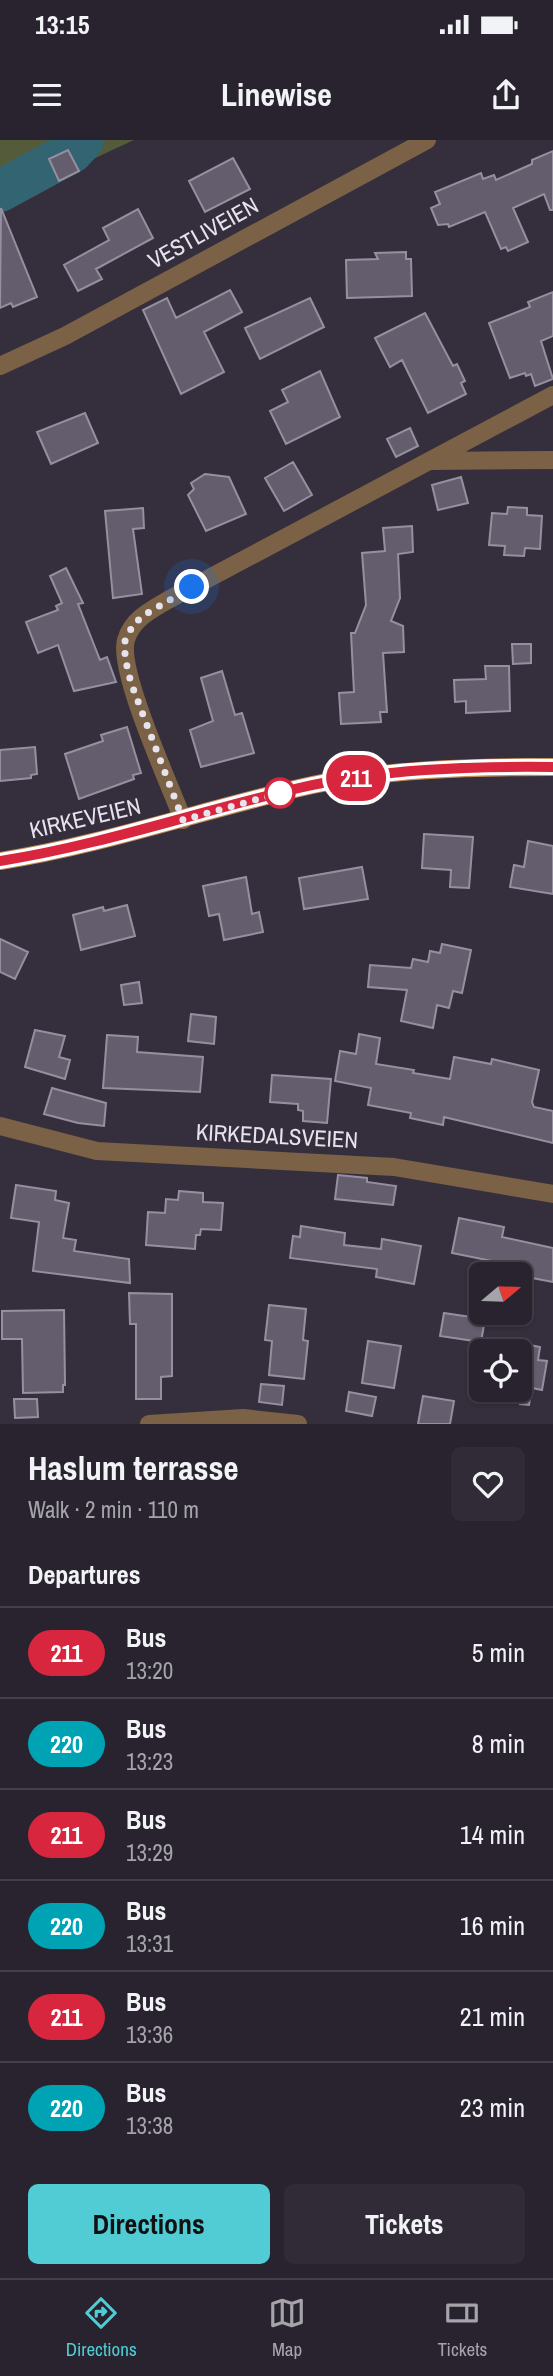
<!DOCTYPE html>
<meta charset="utf-8">
<style>
:root{--surface:#28232e;--page:#302b36;--text:#f1f3f6;--muted:#a5a4aa;--line:#44404a;--accent:#51ccd5}
body{margin:0;font-family:"Archivo Narrow",sans-serif;background:var(--page);color:var(--text);height:100vh;display:flex;flex-direction:column;font-size:26px;white-space:nowrap}
*{box-sizing:border-box;margin:0}
p{font-size:23px;color:var(--muted)}
.icon{flex:none;width:38px;height:38px;fill:none;stroke:currentColor;stroke-width:2;stroke-linecap:round;stroke-linejoin:round}
.map{position:relative;height:1284px;overflow:hidden}
.details{display:flex;flex-direction:column;background:var(--surface);flex:1}
.details>*{flex:none}
.badge{padding:0 14px;border-radius:23px;font-size:24px;line-height:46px}
.needle{width:46px;rotate:71deg}
.controls{position:absolute;left:469px;top:1122px;display:grid;gap:14px}
.controls a{display:grid;place-items:center;width:63px;height:63px;border-radius:10px;background:var(--surface);box-shadow:0 2px 5px #0004,0 0 0 2px var(--line);font-size:35px}
.you{position:absolute;width:35px;height:35px;margin:-18px;border:5px solid #fff;border-radius:50%;background:#1a73e8;box-shadow:0 0 0 10px #1a73e833}
.map>.badge{position:absolute;translate:-50% -50%;box-shadow:0 0 0 4px #fff}
h2{padding:0 28px;font-size:26px;line-height:63px}
.round{display:grid;place-items:center;flex:none;width:74px;height:74px;border-radius:10px;background:var(--page)}
.head{display:flex;align-items:center;justify-content:space-between;height:119px;padding:0 28px}
h1{font-size:33px;font-weight:700;line-height:52px}
.button{display:flex;gap:14px;margin-top:auto;padding:14px 28px}
.button a{flex:1;height:80px;border-radius:10px;background:var(--accent);color:#111;font-size:28px;font-weight:700;line-height:80px;text-align:center}
.button a+a{background:var(--page);color:var(--text)}
ul{padding:0;list-style:none}
li{display:flex;align-items:center;gap:21px;height:91px;padding:0 28px;border-top:2px solid var(--line)}
li div{flex:1}
li b{display:block;font-size:26px}
li em{font-style:normal}
li .badge{min-width:77px;font-weight:700;text-align:center}
.status{display:flex;justify-content:space-between;align-items:center;height:49px;padding:0 35px;background:var(--surface);direction:ltr}
.status svg{height:19px;fill:currentColor}
header{display:flex;justify-content:space-between;align-items:center;height:91px;padding:0 28px;background:var(--surface);font-size:32px;font-weight:700}
.tab-bar{display:flex;justify-content:space-around;align-items:center;height:98px;border-top:2px solid var(--line);background:var(--surface);font-size:19px;color:var(--muted)}
.tab-bar a{display:grid;justify-items:center;gap:4px}
.tab-bar .current{color:var(--accent)}
.map>svg:first-child{display:block}
</style>
<div class="status"><b>13:15</b><svg viewBox="0 0 49 12"><path d="M0 12V9h3v3zM5 12V6h3v6zM10 12V3h3v9zM15 12V0h3v12zM26 1h20v11H26zM47 4h2v5h-2z"/></svg></div>
<header><svg class="icon" aria-label="menu" viewBox="0 0 24 24"><path d="M4 6h16M4 12h16M4 18h16"/></svg>Linewise<svg class="icon" aria-label="share" viewBox="0 0 24 24"><path d="M12 15V3M7 8l5-5 5 5M5 13v7h14v-7"/></svg></header>
<div class="map">
<svg width="553" height="1284" viewBox="0 0 553 1284">
<rect width="100%" height="100%" fill="#352f3d"/>
<path fill="#545b3a" d="M0,0h134l-134,62z"/>
<g fill="none" stroke-linecap="round" stroke-linejoin="round">
<path stroke="#326472" stroke-width="42" d="M0,51l72,-39 11,-12"/>
</g>
<path fill="#645d6d" stroke="#968fa0" stroke-width="2" d="M68,10l11,21 -20,10 -10,-22z
M553,11v59h-3l-6,-16 -31,14 15,34 -20,9 -2,-4 -5,2 -16,-37 -36,15 -1,-3 -10,1 -7,-17 9,-4 -5,-12 46,-19 2,6 11,-4 2,5 36,-16v-4z
M233,18l17,31 -45,23 -16,-31z
M1,68l36,89 -24,10 -2,-4 -11,5z
M138,69l15,29 -57,31 6,10 -24,12 -14,-26 45,-25 -6,-12z
M406,112v7h5l1,37 -65,2 -1,-38 32,-1 -3,-6z
M230,150l12,22 -38,20 20,40 -43,22 -38,-84 24,-12 9,20z
M553,152v44l-12,5 12,38 -18,7 -4,-12 -5,2 -1,-3 -15,5 -21,-55 41,-16 -2,-5z
M310,158l14,29 -64,32 -15,-31z
M425,173l28,53 4,-2 8,17 -4,2 5,11 -38,19 -26,-53 -12,7 -15,-29z
M320,231l20,46 -54,27 -16,-33 18,-9 -6,-12z
M85,273l13,30 -47,21 -14,-32z
M410,288l8,18 -22,11 -9,-18z
M293,322l19,33 -28,16 -19,-33z
M205,334l24,3 17,37 -40,17 -18,-36 6,-6 -3,-6z
M461,337l7,26 -30,7 -6,-25z
M508,367l19,1v7l15,1 -2,33 -15,-1 -1,8 -20,-1 1,-9 -16,-1 3,-32 15,1z
M143,368l1,20 -11,1 9,65 -29,4 -8,-87z
M412,386l1,26 -15,2 2,44 -9,23 12,5 1,26 -21,1 4,59h-7l1,10 -40,2 -2,-31 15,-1 -3,-59h4l11,-28 -4,-52 23,-2 -2,-23z
M66,428l17,35 -5,1 22,56 7,-3 9,25 -42,9 -16,-46 -20,8 -12,-31 32,-12 -2,-4 6,-3 -12,-27z
M512,504h19v19l-18,1z
M485,526h24l1,45 -44,2v-12l-11,1 -1,-22 32,-1z
M222,531l13,44 7,-2 12,40 -53,14 -11,-37 23,-9 -12,-43z
M127,587l14,46 -8,2 1,4 -55,20 -14,-45 38,-13 -2,-6z
M35,607l2,27 -6,1v3l-31,3v-31z
M424,694l49,3 -4,51 -19,-1 1,-17 -29,-2z
M528,701l25,5v48l-43,-7 4,-22 10,2z
M362,727l6,32 -64,10 -5,-31z
M246,737l6,37 7,-2 4,20 -39,8 -5,-26 -10,2 -6,-30z
M127,765l8,31 -54,14 -8,-35 30,-8 1,4z
M0,799l28,13 -13,27 -15,-7z
M442,804l29,6 -9,43 -9,-2 -4,17 -12,-3 -4,23 -32,-7 6,-31 -39,-3 2,-22 41,3 2,-9 15,3 2,-11 10,2z
M139,842l3,21 -18,2 -3,-20z
M191,874l25,3 -2,27 -26,-3z
M35,890l30,6 -6,21 11,3 -5,19 -40,-12z
M359,894l21,4 -4,26 38,6 -1,3 37,6 4,-22 37,7 1,-5 47,11 -7,32 2,5 19,4v32l-109,-26 -1,8 -33,-7 1,-5 -43,-8 3,-17 -36,-7 5,-30 16,3z
M107,895l31,2 -1,15 66,5 -3,35 -97,-4z
M272,935l59,4 -4,44 -24,-2v-10l-5,-1v-6l-28,-2z
M52,948l54,15 -2,23 -26,-3 -34,-9z
M338,1035l29,3v4l29,4 -3,19 -58,-6z
M16,1045l40,6 -1,9 14,3 -6,35 13,2 -2,11 55,8 1,24 -97,-12 6,-49 -28,-4z
M179,1051l24,2v9l20,1 -2,27 -20,-1 -1,6h-4l-1,14 -49,-4 2,-33 17,1 1,-14 12,1z
M459,1078l45,9 -2,10 51,11v34l-47,-9 1,-9 -55,-11z
M301,1086l44,7 -1,12 37,4 1,-10 39,7 -7,38 -38,-7 1,-8 -87,-11 3,-22 7,1z
M129,1153l43,1v82l-11,1v22h-25v-75h-6z
M269,1165l37,4 -3,31 5,1 -4,38 -35,-4 3,-34 -7,-1z
M64,1170l1,75h-2v7l-40,1 -1,-54h-20v-28z
M444,1173l41,6 -4,23 -41,-6z
M368,1201l33,5 -7,42 -32,-5z
M520,1203l20,4 -2,13 9,1 -5,29 -10,-2 -3,17 -9,-1z
M261,1244l23,2 -2,19 -23,-3z
M349,1252l27,5 -4,19 -26,-5z
M423,1256l31,5 -4,23h-32z
M14,1259h23l1,18 -23,1z"/>
<g fill="none" stroke-linecap="round" stroke-linejoin="round">
<path stroke="#7b6145" stroke-width="18" d="M0,226l65,-30 362,-196
M431,321l122,-1
M183,680c-13,-35 -66,-150 -57,-180 6,-21 25,-30 42,-40l385,-205
M0,986l97,25 297,16 159,27
M149,1284l94,-6 55,6"/>
<path stroke="#c38d52" stroke-width="18" d="M0,721c102,-16 199,-50 299,-73 82,-19 170,-21 254,-21"/>
</g>
<g fill="none" stroke-linecap="round" stroke-linejoin="round">
<g stroke="#fff" stroke-width="16">
<path id="line" d="M0,721c102,-16 199,-50 299,-73 82,-19 170,-22 254,-21"/>
</g>
<use href="#line" stroke="#d7263d" stroke-width="10"/>
<path stroke="#e7e3ed" stroke-width="7" stroke-dasharray="0 12.6" d="M192,447l-48,28 -11,10 -8,16v17l6,25 52,137 97,-27"/>
</g>
<circle fill="#fff" stroke="#d7263d" stroke-width="3.5" cx="280" cy="653" r="14"/>
<g text-anchor="middle" stroke-width="5" stroke-linejoin="round" paint-order="stroke">
<g font-size="23" fill="#e7e3ed" stroke="#352f3d">
<text transform="translate(203 93) rotate(-29)" y="8">VESTLIVEIEN</text>
<text transform="translate(85 678) rotate(-13)" y="8">KIRKEVEIEN</text>
<text transform="translate(277 996) rotate(3)" y="8">KIRKEDALSVEIEN</text>
</g>
</g>
</svg>
<div class="controls">
<a><svg class="needle" viewBox="-14 -14 28 28"><path d="M0-13l5 13h-10z" fill="#e53935"/><path d="M0 13l5-13h-10z" fill="#a5a4aa"/></svg></a>
<a><svg class="icon" aria-label="locate" viewBox="0 0 24 24"><circle cx="12" cy="12" r="6"/><path d="M12 2v4M12 18v4M2 12h4M18 12h4"/></svg></a>
</div>
<div class="you" style="left:192px;top:447px"></div>
<b class="badge" style="left:356px;top:638px;background:#d7263d;color:#fff">211</b>
</div>
<section class="details">
<div class="head"><div><h1>Haslum terrasse</h1><p>Walk · 2 min · 110 m</p></div><a class="round"><svg class="icon" aria-label="heart" viewBox="0 0 24 24"><path d="M12 20l-8-8c-3-5 5-10 8-4 3-6 11-1 8 4z"/></svg></a></div>
<h2>Departures</h2>
<ul>
<li><span class="badge" style="background:#d7263d;color:#fff">211</span><div><b>Bus</b><p>13:20</p></div><em>5 min</em></li>
<li><span class="badge" style="background:#00a3b4;color:#fff">220</span><div><b>Bus</b><p>13:23</p></div><em>8 min</em></li>
<li><span class="badge" style="background:#d7263d;color:#fff">211</span><div><b>Bus</b><p>13:29</p></div><em>14 min</em></li>
<li><span class="badge" style="background:#00a3b4;color:#fff">220</span><div><b>Bus</b><p>13:31</p></div><em>16 min</em></li>
<li><span class="badge" style="background:#d7263d;color:#fff">211</span><div><b>Bus</b><p>13:36</p></div><em>21 min</em></li>
<li><span class="badge" style="background:#00a3b4;color:#fff">220</span><div><b>Bus</b><p>13:38</p></div><em>23 min</em></li>
</ul>
<div class="button"><a>Directions</a><a>Tickets</a></div>
</section>
<nav class="tab-bar">
<a class="current"><svg class="icon" aria-label="directions" viewBox="0 0 24 24"><path d="M12 3l9 9-9 9-9-9zM9 14v-3h6M13 9l2 2-2 2"/></svg>Directions</a>
<a><svg class="icon" aria-label="map" viewBox="0 0 24 24"><path d="M3 6l6-2 6 2 6-2v14l-6 2-6-2-6 2zM9 4v14M15 6v14"/></svg>Map</a>
<a><svg class="icon" aria-label="tickets" viewBox="0 0 24 24"><path d="M3 7h18v10H3zM15 7v10"/></svg>Tickets</a>
</nav>
